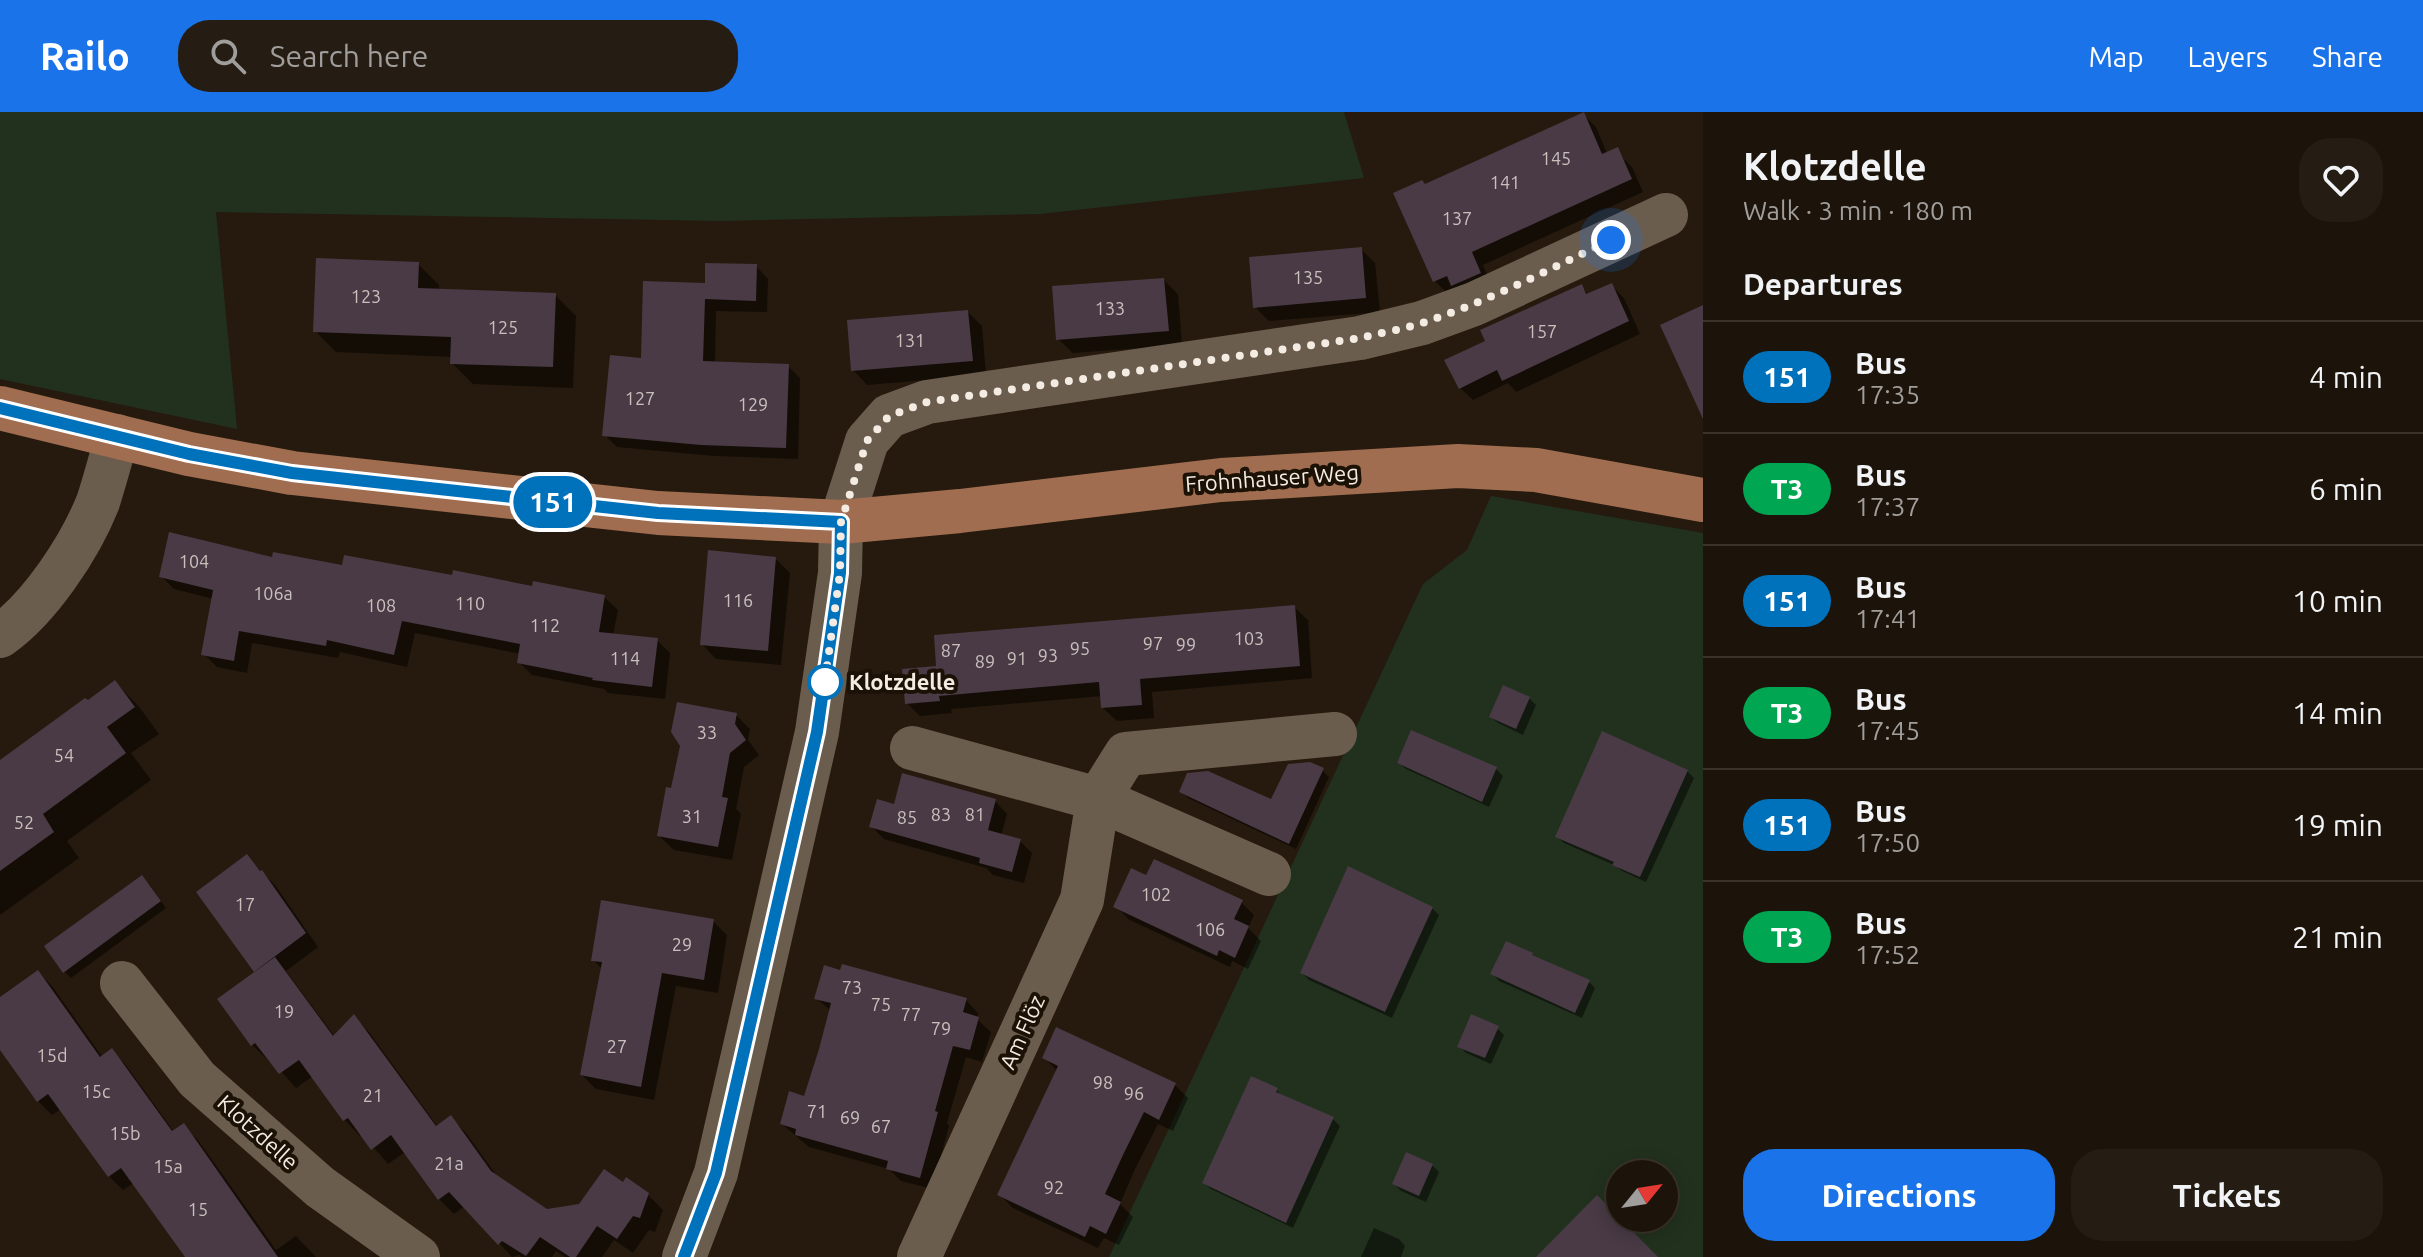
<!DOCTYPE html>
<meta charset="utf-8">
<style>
:root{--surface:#1c140a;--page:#251d13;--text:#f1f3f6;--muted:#a09e9c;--line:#3a332b;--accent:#1a73e8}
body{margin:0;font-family:Ubuntu,sans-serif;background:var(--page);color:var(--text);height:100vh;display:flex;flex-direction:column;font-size:30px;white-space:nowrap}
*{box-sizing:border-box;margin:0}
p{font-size:26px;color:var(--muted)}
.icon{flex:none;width:44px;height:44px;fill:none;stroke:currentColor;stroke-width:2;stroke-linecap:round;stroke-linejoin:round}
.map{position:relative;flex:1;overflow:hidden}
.details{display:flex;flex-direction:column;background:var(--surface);width:720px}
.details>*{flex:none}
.badge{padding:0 16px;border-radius:26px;font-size:28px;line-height:52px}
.needle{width:52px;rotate:60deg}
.controls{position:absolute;left:1606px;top:1048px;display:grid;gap:16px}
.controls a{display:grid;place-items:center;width:72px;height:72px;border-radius:50%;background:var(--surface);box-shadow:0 4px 20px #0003,0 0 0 2px var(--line);font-size:40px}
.you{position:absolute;width:40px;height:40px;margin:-20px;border:6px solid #fff;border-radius:50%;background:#1a73e8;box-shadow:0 0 0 12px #1a73e833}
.map>.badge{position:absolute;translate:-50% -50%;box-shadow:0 0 0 4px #fff}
h2{padding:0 40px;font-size:30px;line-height:72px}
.round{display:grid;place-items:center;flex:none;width:84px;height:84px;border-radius:32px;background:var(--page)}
.headline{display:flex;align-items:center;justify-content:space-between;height:136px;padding:0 40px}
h1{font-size:38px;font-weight:600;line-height:60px}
.cta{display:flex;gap:16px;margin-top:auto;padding:16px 40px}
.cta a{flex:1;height:92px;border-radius:32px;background:var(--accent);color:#fff;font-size:32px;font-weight:600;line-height:92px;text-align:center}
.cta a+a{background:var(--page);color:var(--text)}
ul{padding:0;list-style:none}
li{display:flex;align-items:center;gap:24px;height:112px;padding:0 40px;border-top:2px solid var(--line)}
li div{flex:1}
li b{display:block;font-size:30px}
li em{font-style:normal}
li .badge{min-width:88px;font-weight:700;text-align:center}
header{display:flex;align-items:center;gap:48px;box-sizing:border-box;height:112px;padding:0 40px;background:var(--accent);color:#fff}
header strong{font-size:38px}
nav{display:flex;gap:44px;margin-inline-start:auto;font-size:28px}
.search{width:560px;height:72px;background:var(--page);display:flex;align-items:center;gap:20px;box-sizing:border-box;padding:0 28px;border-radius:32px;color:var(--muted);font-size:30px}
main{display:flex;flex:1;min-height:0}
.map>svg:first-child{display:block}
</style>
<header>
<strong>Railo</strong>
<div class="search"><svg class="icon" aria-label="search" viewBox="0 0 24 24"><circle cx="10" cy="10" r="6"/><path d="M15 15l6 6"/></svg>Search here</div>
<nav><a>Map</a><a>Layers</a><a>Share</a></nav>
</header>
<main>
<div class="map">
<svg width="1703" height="1145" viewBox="0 0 1703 1145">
<rect width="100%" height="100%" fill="#251a0d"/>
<path fill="#22311e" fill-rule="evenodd" d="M0,0h1344l20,66 -324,36 -319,7 -505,-9 21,217 -237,-50z
M1491,384l212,37v724h-594l314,-673 44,-34zM1620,1062h44v44h-44z"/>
<path fill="#0007" d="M1583,2l13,13 12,29 11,-2 13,13 11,25 -160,73 9,21 -44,8 -13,-13 -39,-87 30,-8z
M1361,137l14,14 5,49 -111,9 -14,-14z
M418,152l21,21v6l116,4 21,21 -3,72 -100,-4 -21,-21v-6l-116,-5 -21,-21z
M756,154l12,13 -1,33 -51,-1 -1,53 73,2 12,12 -2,81 -84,-3 -97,-9 -12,-12 38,-74 64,-76z
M1164,168l14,14 4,51 -109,8 -15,-14z
M1611,173l13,13 16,36 -124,58 -8,-9 -35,17 -13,-12 27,-46 94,-55 8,8z
M968,200l14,14 4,49 -119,10 -14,-15z
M775,446l15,15 -9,92 -65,-6 -14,-15z
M274,447l180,18 150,20 14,13 -5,25 44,5 13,13 -5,46 -57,-6 -4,-4 -72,-14 -13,-13 2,-8 -106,-21 -8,34 -67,-15 -2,6 -86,-15 -5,30 -30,-6 -13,-13 10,-55 -40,-10 -13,-13z
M1294,495l14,13 4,58 -160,14 2,26 -37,3 -14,-13 -1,-12 -151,13 1,4 -32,3 -13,-13 31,-35z
M115,570l25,26 19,26 -28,19 20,27 -84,61 12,17 -79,57v-133l88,-80z
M1529,586l7,7 -13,30 -25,-12 -7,-6z
M736,603l14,14 -2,11 11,15 -15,12 -8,42 5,5 -9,46 -58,-10 -15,-14 14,-46z
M1399,651l97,6 7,7 -14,31 -83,-38z
M1322,658l7,7 -33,72 -108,-51 -7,-6 91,10z
M1687,659l7,7 -48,104 -24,-11 -6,-5 -52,-23 -7,-6z
M995,689l12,13 -6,22 19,5 12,12 -8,30 -31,-8 -7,-7 -102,-29 -12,-12 23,-21z
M247,745l28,28 43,62 -32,24 49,66 19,-20 15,15 69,95 13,-9 15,15 33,46 47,32 35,-5 43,-21 23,9 16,16 -8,22 -6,-2 -16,23 -19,-13 -12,17h-37l-9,-6 -4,6h-30l-3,-2 -7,2 -47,-51 -11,8 -15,-15 -34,-47 -17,12 -26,-30 -2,2 -15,-16 -32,-44 -17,12 -26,-29 -2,1 -16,-15 5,-73 -59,-80z
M1147,766l94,24 13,13 -6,13 13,13 -13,28 -16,-8 -2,6 -102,-48 -12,-13z
M149,772l17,24 -95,70 -6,-6z
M1432,796l7,7 -47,103 -83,-38 -7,-7z
M713,809l14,14 -9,58 -42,-7 -22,114 -58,-11 -14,-14 20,-106 -9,-9z
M1536,847l53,23 6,6 -13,30 -83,-37 -6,-7z
M38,860l14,14 51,72 9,-7 14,14 48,67 10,-6 14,14 78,110 20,-14 20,21h-128l-54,-74 -11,7 -14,-14 -48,-67 -9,6 -14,-14 -38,-54v-48z
M816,886l150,2 12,13 -1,6 14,13 -9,30 -16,-5 -19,66 2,3 -17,63 -31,-8 -12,-12 -80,-22 -27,-23 24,-26 25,-87z
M1497,916l7,7 -13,29 -25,-11 -7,-7z
M1045,946l130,27 13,13 -15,33 -15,-7 -23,45 -15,35 13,13 -14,28 -15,-7 -6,10 -85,-40 -13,-13 57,-124z
M1277,978l5,7 51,22 7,7 -47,102 -82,-39 -7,-6z
M1432,1053l7,7 -13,30 -25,-11 -7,-7z
M1374,1116l25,11 6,7 -4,11h-40z"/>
<path fill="#493a46" d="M1584,0l18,42 16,-7 14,32 -160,73 9,21 -30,13 -4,-10 -14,6 -40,-89 29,-13 3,4z
M1362,135l4,51 -113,10 -4,-51z
M316,146l103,4 -1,26 138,5 -3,74 -103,-3 1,-27 -138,-5z
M705,151l52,1 -1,37 -51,-2 -2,62 86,3 -3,84 -85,-3 -99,-9 8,-81 31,3 2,-77 62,2z
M1164,166l5,53 -113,9 -4,-54z
M1612,171l17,38 -127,60 -5,-11 -38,19 -15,-29 41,-19 -5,-11 102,-46 4,10z
M1703,193v114l-43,-94z
M968,198l5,51 -122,10 -4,-51z
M169,420l103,25 1,-5 69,13 2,-10 108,20 1,-5 79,16 1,-5 72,14 -6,37 59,6 -6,49 -60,-7 1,-2 -76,-15 3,-19 -118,-23 -8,34 -67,-15 -1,6 -87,-15 -5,30 -33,-6 12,-65 -54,-13z
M708,438l68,7 -8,94 -68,-6z
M1295,493l5,61 -160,13 2,26 -41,3 -2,-26 -160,14 1,5 -35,3 -3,-35 34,-3 -2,-31z
M115,568l20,27 -28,20 19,26 -83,61 11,18 -54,39v-111l85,-62 3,2z
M1503,573l27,12 -14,32 -27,-12z
M677,590l60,11 -2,11 11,16 -16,13 -8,44 6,1 -10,49 -61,-11 9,-49 5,1 9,-42 -9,-14z
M1411,618l86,37 -15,35 -85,-39z
M1602,619l86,39 -48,107 -28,-12 2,-3 -59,-25z
M1310,650l14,6 -35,76 -110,-52 8,-19 21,-2 63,28 17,-35z
M902,661l94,26 -8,31 33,9 -9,33 -33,-9 1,-5 -111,-31 8,-28 17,5z
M247,742l13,17 2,-1 44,63 -52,39 -58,-80z
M1154,747l89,41 -9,19 15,7 -14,32 -16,-8 -2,6 -104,-49 18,-39 15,7z
M1348,754l85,41 -48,105 -85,-39z
M142,763l19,26 -98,72 -19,-27z
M601,788l113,19 -10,61 -42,-7 -21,114 -61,-12 22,-113 -11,-1z
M1506,829l27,12 -1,2 58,25 -15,33 -85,-39z
M275,845l58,79 21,-22 82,112 15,-11 40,56 56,38 32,-5 25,-35 19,13 3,-5 23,16 -9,25 -7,-2 -16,23 -20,-13 -21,31h-6l-30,-20 -14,19 -24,-15 -4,4 -49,-53 -11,8 -47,-65 -20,15 -23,-32 -5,3 -44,-61 -20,14 -24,-31 -4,3 -34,-47z
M842,852l125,34 -4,14 16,5 -9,33 -17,-4 -18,65 3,1 -18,66 -34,-9 2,-8 -93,-26 1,-6 -16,-5 9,-33 15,5 15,-47 12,-46 -17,-4 10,-34 16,5z
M38,858l62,87 12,-9 60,83 12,-8 94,134h-93l-64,-89 -13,9 -60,-83 -11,8 -37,-52v-53z
M1471,902l28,12 -14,32 -28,-11z
M1056,915l120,56 -17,37 -15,-8 -21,43 -18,39 16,8 -15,32 -16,-8 -5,11 -88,-42 61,-129 -16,-8z
M1251,964l27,12 -2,4 58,25 -48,106 -84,-40z
M1406,1040l27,12 -14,32 -27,-12z
M1597,1083l61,62h-122z"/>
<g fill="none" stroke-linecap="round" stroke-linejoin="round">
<path stroke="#6b5d4e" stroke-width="44" d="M0,524c40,-28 80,-89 98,-134 7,-22 13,-44 19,-66
M912,636l186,51 171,75
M122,871l75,96 123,108 98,70
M684,1145l32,-84 101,-441 23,-159 1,-51 26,-81 22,-25 38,-14 433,-64 62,-15 52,-19 192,-89
M919,1145l163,-357 16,-101 28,-45 209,-20"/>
<path stroke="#a06d50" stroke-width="44" d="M0,296l189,46 103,19 366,40 183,9 119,-11 261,-31 237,-14 78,4 167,30"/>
</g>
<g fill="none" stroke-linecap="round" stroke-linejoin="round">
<g stroke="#fff" stroke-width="18">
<path id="line" d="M0,296l189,46 103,19 366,40 183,9 -1,51 -23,159 -101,441 -32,84"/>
</g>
<use href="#line" stroke="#0072bc" stroke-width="12"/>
<path stroke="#f4ece3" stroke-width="8" stroke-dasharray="0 14.4" d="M825,570l-2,13 17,-122 1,-51 26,-81 22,-25 38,-14 433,-64c21,-5 44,-9 65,-16 64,-21 125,-53 186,-82"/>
</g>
<circle fill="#fff" stroke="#0072bc" stroke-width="4" cx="825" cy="570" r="16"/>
<g text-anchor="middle" stroke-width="8" stroke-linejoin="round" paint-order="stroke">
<g font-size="18" fill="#c9c0bc">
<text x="1556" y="53">145</text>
<text x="1505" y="77">141</text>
<text x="1457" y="113">137</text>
<text x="1308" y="172">135</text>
<text x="366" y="191">123</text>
<text x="1110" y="203">133</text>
<text x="503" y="222">125</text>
<text x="1542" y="226">157</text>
<text x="910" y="235">131</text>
<text x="640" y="293">127</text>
<text x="753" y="299">129</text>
<text x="194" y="456">104</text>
<text x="273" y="488">106a</text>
<text x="738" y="495">116</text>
<text x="470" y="498">110</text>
<text x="381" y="500">108</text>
<text x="545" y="520">112</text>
<text x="1249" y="533">103</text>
<text x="1153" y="538">97</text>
<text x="1186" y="539">99</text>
<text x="1080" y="543">95</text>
<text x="951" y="545">87</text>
<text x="1048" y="550">93</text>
<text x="625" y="553">114</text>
<text x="1017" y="553">91</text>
<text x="985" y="556">89</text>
<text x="707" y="627">33</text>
<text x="64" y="650">54</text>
<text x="941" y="709">83</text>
<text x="975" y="709">81</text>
<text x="692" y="711">31</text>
<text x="907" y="712">85</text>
<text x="24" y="717">52</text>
<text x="1156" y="789">102</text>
<text x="245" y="799">17</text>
<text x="1210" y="824">106</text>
<text x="682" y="839">29</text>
<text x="852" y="882">73</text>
<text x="881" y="899">75</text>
<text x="284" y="906">19</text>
<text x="911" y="909">77</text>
<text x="941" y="923">79</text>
<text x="617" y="941">27</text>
<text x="52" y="950">15d</text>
<text x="1103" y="977">98</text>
<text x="96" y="986">15c</text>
<text x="1134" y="988">96</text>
<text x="373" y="990">21</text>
<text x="817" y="1006">71</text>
<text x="850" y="1012">69</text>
<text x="881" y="1021">67</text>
<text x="125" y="1028">15b</text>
<text x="449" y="1058">21a</text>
<text x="168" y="1061">15a</text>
<text x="1054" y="1082">92</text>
<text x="198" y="1104">15</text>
</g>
<g font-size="22" fill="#f4ece3" stroke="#1c1105">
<text transform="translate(1272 366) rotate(-4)" y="8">Frohnhauser Weg</text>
<text transform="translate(1022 920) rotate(-66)" y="8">Am Flöz</text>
<text transform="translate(258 1020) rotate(42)" y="8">Klotzdelle</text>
</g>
<g font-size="22" font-weight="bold" fill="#f4ece3" stroke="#1c1105" text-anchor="start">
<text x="849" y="578">Klotzdelle</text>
</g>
</g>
</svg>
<div class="controls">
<a><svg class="needle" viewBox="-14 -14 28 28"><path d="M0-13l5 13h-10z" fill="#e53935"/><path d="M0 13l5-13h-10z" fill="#a09e9c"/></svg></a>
</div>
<div class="you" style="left:1611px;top:128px"></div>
<b class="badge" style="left:553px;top:390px;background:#0072bc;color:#fff">151</b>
</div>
<section class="details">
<div class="headline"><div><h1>Klotzdelle</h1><p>Walk · 3 min · 180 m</p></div><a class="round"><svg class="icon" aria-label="heart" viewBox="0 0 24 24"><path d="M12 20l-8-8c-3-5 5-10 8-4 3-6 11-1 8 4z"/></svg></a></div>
<h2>Departures</h2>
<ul>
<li><span class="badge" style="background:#0072bc;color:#fff">151</span><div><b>Bus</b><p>17:35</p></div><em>4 min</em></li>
<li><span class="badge" style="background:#00a651;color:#fff">T3</span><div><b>Bus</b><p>17:37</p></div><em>6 min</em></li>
<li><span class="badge" style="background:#0072bc;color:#fff">151</span><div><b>Bus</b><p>17:41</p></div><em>10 min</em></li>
<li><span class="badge" style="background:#00a651;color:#fff">T3</span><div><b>Bus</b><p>17:45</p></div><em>14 min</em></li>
<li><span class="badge" style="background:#0072bc;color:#fff">151</span><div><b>Bus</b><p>17:50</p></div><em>19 min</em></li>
<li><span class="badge" style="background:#00a651;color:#fff">T3</span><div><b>Bus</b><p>17:52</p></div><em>21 min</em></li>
</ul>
<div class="cta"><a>Directions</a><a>Tickets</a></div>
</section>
</main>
